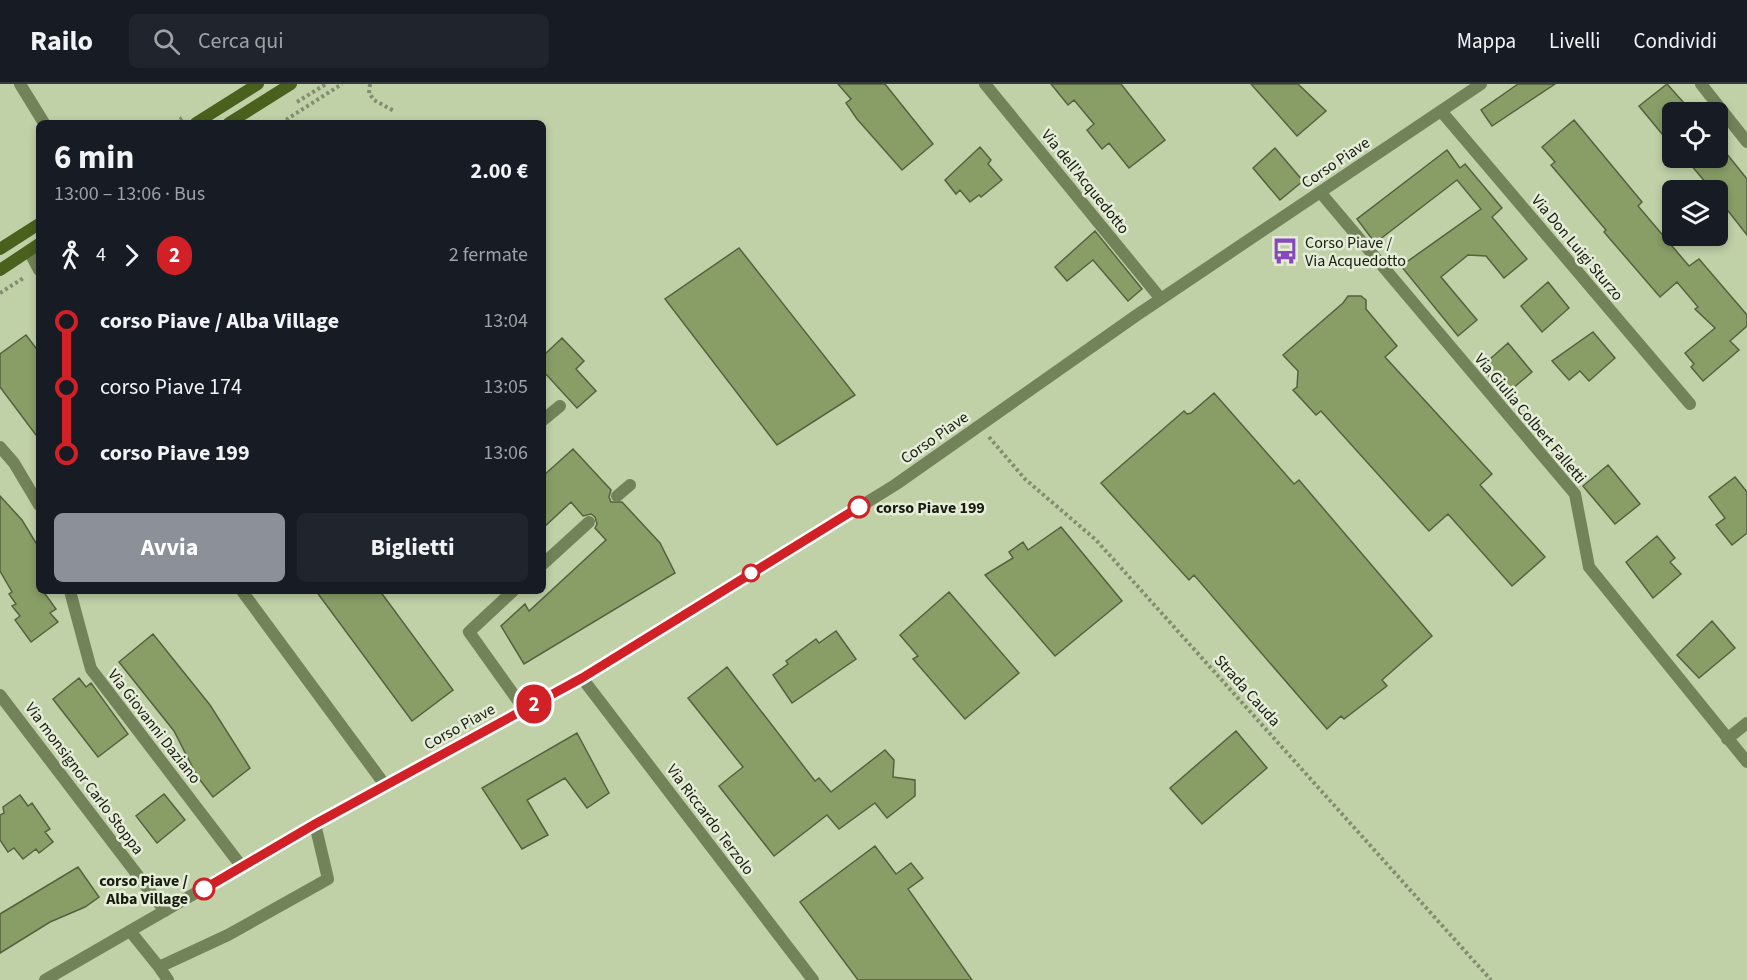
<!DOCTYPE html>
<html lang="it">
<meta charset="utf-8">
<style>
:root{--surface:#171b24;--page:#20242c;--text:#f1f3f6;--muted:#9ea1a6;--line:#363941;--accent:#8c9099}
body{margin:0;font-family:"Source Sans 3",sans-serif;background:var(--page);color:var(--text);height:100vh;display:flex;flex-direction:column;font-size:22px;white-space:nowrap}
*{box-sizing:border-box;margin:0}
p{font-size:20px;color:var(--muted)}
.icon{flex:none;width:33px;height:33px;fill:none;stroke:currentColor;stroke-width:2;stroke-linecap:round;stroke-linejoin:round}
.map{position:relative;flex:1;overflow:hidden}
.side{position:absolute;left:36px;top:36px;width:510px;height:474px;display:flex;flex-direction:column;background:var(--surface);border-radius:9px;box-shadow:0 3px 9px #0003}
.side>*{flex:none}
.badge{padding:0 12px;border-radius:20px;font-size:21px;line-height:39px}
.buttons{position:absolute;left:1662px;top:18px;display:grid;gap:12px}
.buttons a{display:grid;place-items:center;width:66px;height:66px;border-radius:9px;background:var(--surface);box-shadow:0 3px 9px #0003;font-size:30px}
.map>.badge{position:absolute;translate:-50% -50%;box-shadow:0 0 0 3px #fff}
.legs{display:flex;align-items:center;gap:9px;height:66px;padding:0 18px;font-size:20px}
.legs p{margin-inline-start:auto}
.overview{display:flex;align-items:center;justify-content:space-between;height:102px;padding:0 18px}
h1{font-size:33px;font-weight:700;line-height:45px}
.button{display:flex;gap:12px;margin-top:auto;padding:12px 18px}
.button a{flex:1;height:69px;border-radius:9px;background:var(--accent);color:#fff;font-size:24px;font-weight:700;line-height:69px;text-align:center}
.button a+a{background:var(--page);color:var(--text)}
ul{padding:0 18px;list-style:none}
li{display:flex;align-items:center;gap:21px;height:66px;font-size:22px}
li i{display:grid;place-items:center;width:9px;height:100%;margin:0 8px;background:currentColor}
li i::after{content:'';width:15px;height:15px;margin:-8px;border:4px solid;border-radius:50%;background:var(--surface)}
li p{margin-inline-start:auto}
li:first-child i{background:linear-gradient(#0000 50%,currentColor 0)}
li:last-child i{background:linear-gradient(currentColor 50%,#0000 0)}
header{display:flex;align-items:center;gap:36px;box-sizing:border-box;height:84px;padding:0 30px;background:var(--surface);border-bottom:2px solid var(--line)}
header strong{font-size:28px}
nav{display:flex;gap:33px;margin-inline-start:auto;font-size:21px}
.search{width:420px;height:54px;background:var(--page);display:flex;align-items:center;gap:15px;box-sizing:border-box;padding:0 21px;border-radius:9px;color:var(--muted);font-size:22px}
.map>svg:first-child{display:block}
</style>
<header>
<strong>Railo</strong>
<div class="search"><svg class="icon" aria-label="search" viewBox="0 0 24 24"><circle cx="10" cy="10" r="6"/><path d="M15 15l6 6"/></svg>Cerca qui</div>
<nav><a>Mappa</a><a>Livelli</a><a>Condividi</a></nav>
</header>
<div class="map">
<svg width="1747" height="896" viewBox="0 0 1747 896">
<rect width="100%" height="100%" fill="#c0d0a7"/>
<path fill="#899e67" stroke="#54623e" stroke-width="1.5" d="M838,0h47l48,60 -31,26 -45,-51 -11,-16 5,-4z
M1051,0h70l44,56 -36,28 -20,-25 -7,6 -15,-19 7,-6 -20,-24 -6,5z
M1251,0h47l28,27 -29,25z
M1518,0h37l-63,42 -11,-16z
M1667,0l25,28h-20v34l-33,-40z
M1574,36l68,82 -4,4 51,60 10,-7 48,56v11l-17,15 9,9 -36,31 -12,-14 3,-3 -9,-11 30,-25 -20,-19 3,-2 -21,-25 -17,15 -56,-65 2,-2 -55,-65 4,-3 -13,-15z
M1718,59l29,36v56l-29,-37v-8h-6l-27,-32h33z
M980,63l11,13 -3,4 14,16 -21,17 -2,-2 -9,7 -10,-12 -4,4 -11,-14z
M1275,64l28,33 -23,19 -27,-32z
M1447,66l13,18 5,-4 37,44 -10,9 35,42 -23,19 -18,-22 -18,-1 -27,22 36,43 -19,16 -57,-70 80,-57 -24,-29 -82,63 -18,-24z
M1095,147l47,58 -14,12 -35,-41 -26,21 -12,-14z
M739,164l116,147 -78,50 -112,-146z
M1548,198l21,26 -27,24 -21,-26z
M1348,212h13l5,4v9l31,37 -12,11 107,117 -12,11 65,72 -33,29 -64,-72 -19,17 -108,-120 -5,4 -23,-25 4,-3 1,-16 -15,-16 60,-52z
M1593,248l22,26 -26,23 -9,-10 -11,9 -17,-19z
M26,251l13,17v87l-39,-52v-33z
M562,254l22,23 -8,8 20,22 -19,17 -34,-37v-15z
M1508,259l24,29 -27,23 -24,-28z
M1214,309l80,91 5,-4 133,156 -50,44 5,6 -43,33 -3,-3 -14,13 -133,-154 -5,5 -88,-97 83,-72 3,3 4,-1z
M573,365l38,41 -2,7 2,5h11l38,41 15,30 -151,91 -23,-38 24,-22 4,7 77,-71 -11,-12 2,-4 -2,-7 -4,-3 -8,2 -12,-14 -28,26v-52z
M1608,381l32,39 -25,20 -32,-38z
M1735,393l12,15v41l-15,12 -16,-20 9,-7 -16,-21z
M0,412l22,24 17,28v43h4l13,18 -6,4 8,9 -27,20 -16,-22 5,-4 -8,-10 4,-2 -7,-10 3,-2 -12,-21z
M1061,443l61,74 -67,55 -70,-81 28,-17 -4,-6 14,-10 5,8z
M1657,452l18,22 -5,4 11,12 -28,24 -27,-36z
M316,507h64l73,99 -41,31z
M949,508l70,81 -54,46 -52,-60 5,-3 -18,-21z
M1712,537l23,27 -36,30 -22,-23z
M836,547l20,28 -64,44 -19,-28 15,-11 -2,-3 30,-22 3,4z
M153,550l57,71 40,63 -37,29 -16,-21 -23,-45 -55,-69z
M727,583l88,114 4,-3 12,14 54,-42 9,10 -1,17 22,3v16l-28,22 -12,-15 -36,26 -12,-14 -53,41 -55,-70 24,-19 -55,-69z
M79,594l7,9 5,-4 37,51 -30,23 -45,-58z
M1236,647l31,37 -65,56 -32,-36z
M577,649l32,60 -22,15 -22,-30 -38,22 21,35 -26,14 -40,-61z
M164,710l21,26 -28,23 -21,-27z
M20,711l8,11 4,-3 18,26 -5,3 8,10 -14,11 -3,-4 -13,10 -9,-11 -6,4 -8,-12v-25l4,-2 -1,-6z
M875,762l21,28 15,-11 12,15 -15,11 64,91h-114l-58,-78z
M78,783l21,30 -14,10 -35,15 -50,31v-39z"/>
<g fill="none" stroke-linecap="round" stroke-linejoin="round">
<path stroke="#828e6f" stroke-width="4" stroke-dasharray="3 3" stroke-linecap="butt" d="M370,0l-1,9 5,7 20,11
M297,18l29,-18
M175,39l7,-5
M281,39l61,-39
M0,209l25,-16
M989,353l36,42 71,61 395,440"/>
<path stroke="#728259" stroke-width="12" d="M20,0l24,39
M29,167l10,19
M543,336l17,-14
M617,412l13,-11
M543,480l46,-42
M242,507l143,194
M513,507l-44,41 55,77
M582,594l231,302
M130,847l29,36
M168,896l-9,-13 69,-32 100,-56 -13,-55"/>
<path stroke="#728259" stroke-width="12" d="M985,0l176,215
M1701,0l46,58
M1441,27l249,293
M1320,108l255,302 14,73 158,195
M0,363l14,16 25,42
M70,507l21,78 151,198
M0,611l165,216
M1727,655l20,-16
M45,896l270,-156 267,-146 313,-193 242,-170 344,-231"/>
<path stroke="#4a601d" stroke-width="12" d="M196,39l62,-39
M229,39l62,-39
M0,165l39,-25
M0,186l39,-26"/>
</g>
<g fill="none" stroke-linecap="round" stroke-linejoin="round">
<g stroke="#fff" stroke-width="14">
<path id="line-1" d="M204,805l111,-65 267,-146 277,-171"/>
</g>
<use href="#line-1" stroke="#d22027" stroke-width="9"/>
</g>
<defs>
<g id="bus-bare" transform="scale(2.07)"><path d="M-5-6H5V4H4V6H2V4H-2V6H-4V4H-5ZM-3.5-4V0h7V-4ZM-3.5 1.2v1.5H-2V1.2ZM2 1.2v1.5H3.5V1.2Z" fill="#8749be" stroke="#e5edd9" stroke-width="2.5" paint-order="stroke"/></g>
</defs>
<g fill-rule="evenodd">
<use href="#bus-bare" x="1285" y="167"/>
</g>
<g fill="#fff" stroke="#d22027" stroke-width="3">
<circle cx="859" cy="423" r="10"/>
<circle cx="751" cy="489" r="8"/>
<circle cx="204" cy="805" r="10"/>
</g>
<g text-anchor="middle" stroke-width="5" stroke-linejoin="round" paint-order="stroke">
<g font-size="16" fill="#171c0d" stroke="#e5edd9">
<text transform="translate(1335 78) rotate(-34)" y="6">Corso Piave</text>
<text transform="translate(1086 97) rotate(51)" y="6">Via dell'Acquedotto</text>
<text transform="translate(1578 163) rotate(50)" y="6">Via Don Luigi Sturzo</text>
<text transform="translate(1531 334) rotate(50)" y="6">Via Giulia Colbert Falletti</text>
<text transform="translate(934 353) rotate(-35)" y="6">Corso Piave</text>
<text transform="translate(1248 606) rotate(48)" y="6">Strada Cauda</text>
<text transform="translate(155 642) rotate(52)" y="6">Via Giovanni Daziano</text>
<text transform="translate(459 642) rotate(-29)" y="6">Corso Piave</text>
<text transform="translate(85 694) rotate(53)" y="6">Via monsignor Carlo Stoppa</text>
<text transform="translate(711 735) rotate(53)" y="6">Via Riccardo Terzolo</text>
</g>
<g font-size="16" fill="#171c0d" stroke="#e5edd9" text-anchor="start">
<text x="1305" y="164">Corso Piave /<tspan x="1305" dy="18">Via Acquedotto</tspan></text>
</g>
<g font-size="16" font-weight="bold" fill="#171c0d" stroke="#e5edd9" text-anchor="start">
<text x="876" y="429">corso Piave 199</text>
<text x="188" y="802" text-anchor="end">corso Piave /<tspan x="188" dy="18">Alba Village</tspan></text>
</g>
</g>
</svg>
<div class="buttons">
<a><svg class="icon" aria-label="locate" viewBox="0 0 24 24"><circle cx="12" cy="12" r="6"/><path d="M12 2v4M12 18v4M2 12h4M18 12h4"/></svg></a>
<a><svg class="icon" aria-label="layers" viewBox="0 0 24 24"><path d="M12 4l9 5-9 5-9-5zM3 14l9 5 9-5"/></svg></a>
</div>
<b class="badge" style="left:534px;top:620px;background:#d22027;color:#fff">2</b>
<section class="side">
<div class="overview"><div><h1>6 min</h1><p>13:00 – 13:06 · Bus</p></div><b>2.00 €</b></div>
<div class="legs"><svg class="icon" aria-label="walk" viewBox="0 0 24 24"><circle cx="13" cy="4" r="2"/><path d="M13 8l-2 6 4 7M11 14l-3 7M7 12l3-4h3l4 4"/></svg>4<svg class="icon" aria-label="forward" viewBox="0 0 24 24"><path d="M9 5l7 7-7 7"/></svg><b class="badge" style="background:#d22027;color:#fff">2</b><p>2 fermate</p></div>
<ul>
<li><i style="color:#d22027"></i><b>corso Piave / Alba Village</b><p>13:04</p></li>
<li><i style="color:#d22027"></i><span>corso Piave 174</span><p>13:05</p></li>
<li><i style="color:#d22027"></i><b>corso Piave 199</b><p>13:06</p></li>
</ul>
<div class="button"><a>Avvia</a><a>Biglietti</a></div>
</section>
</div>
